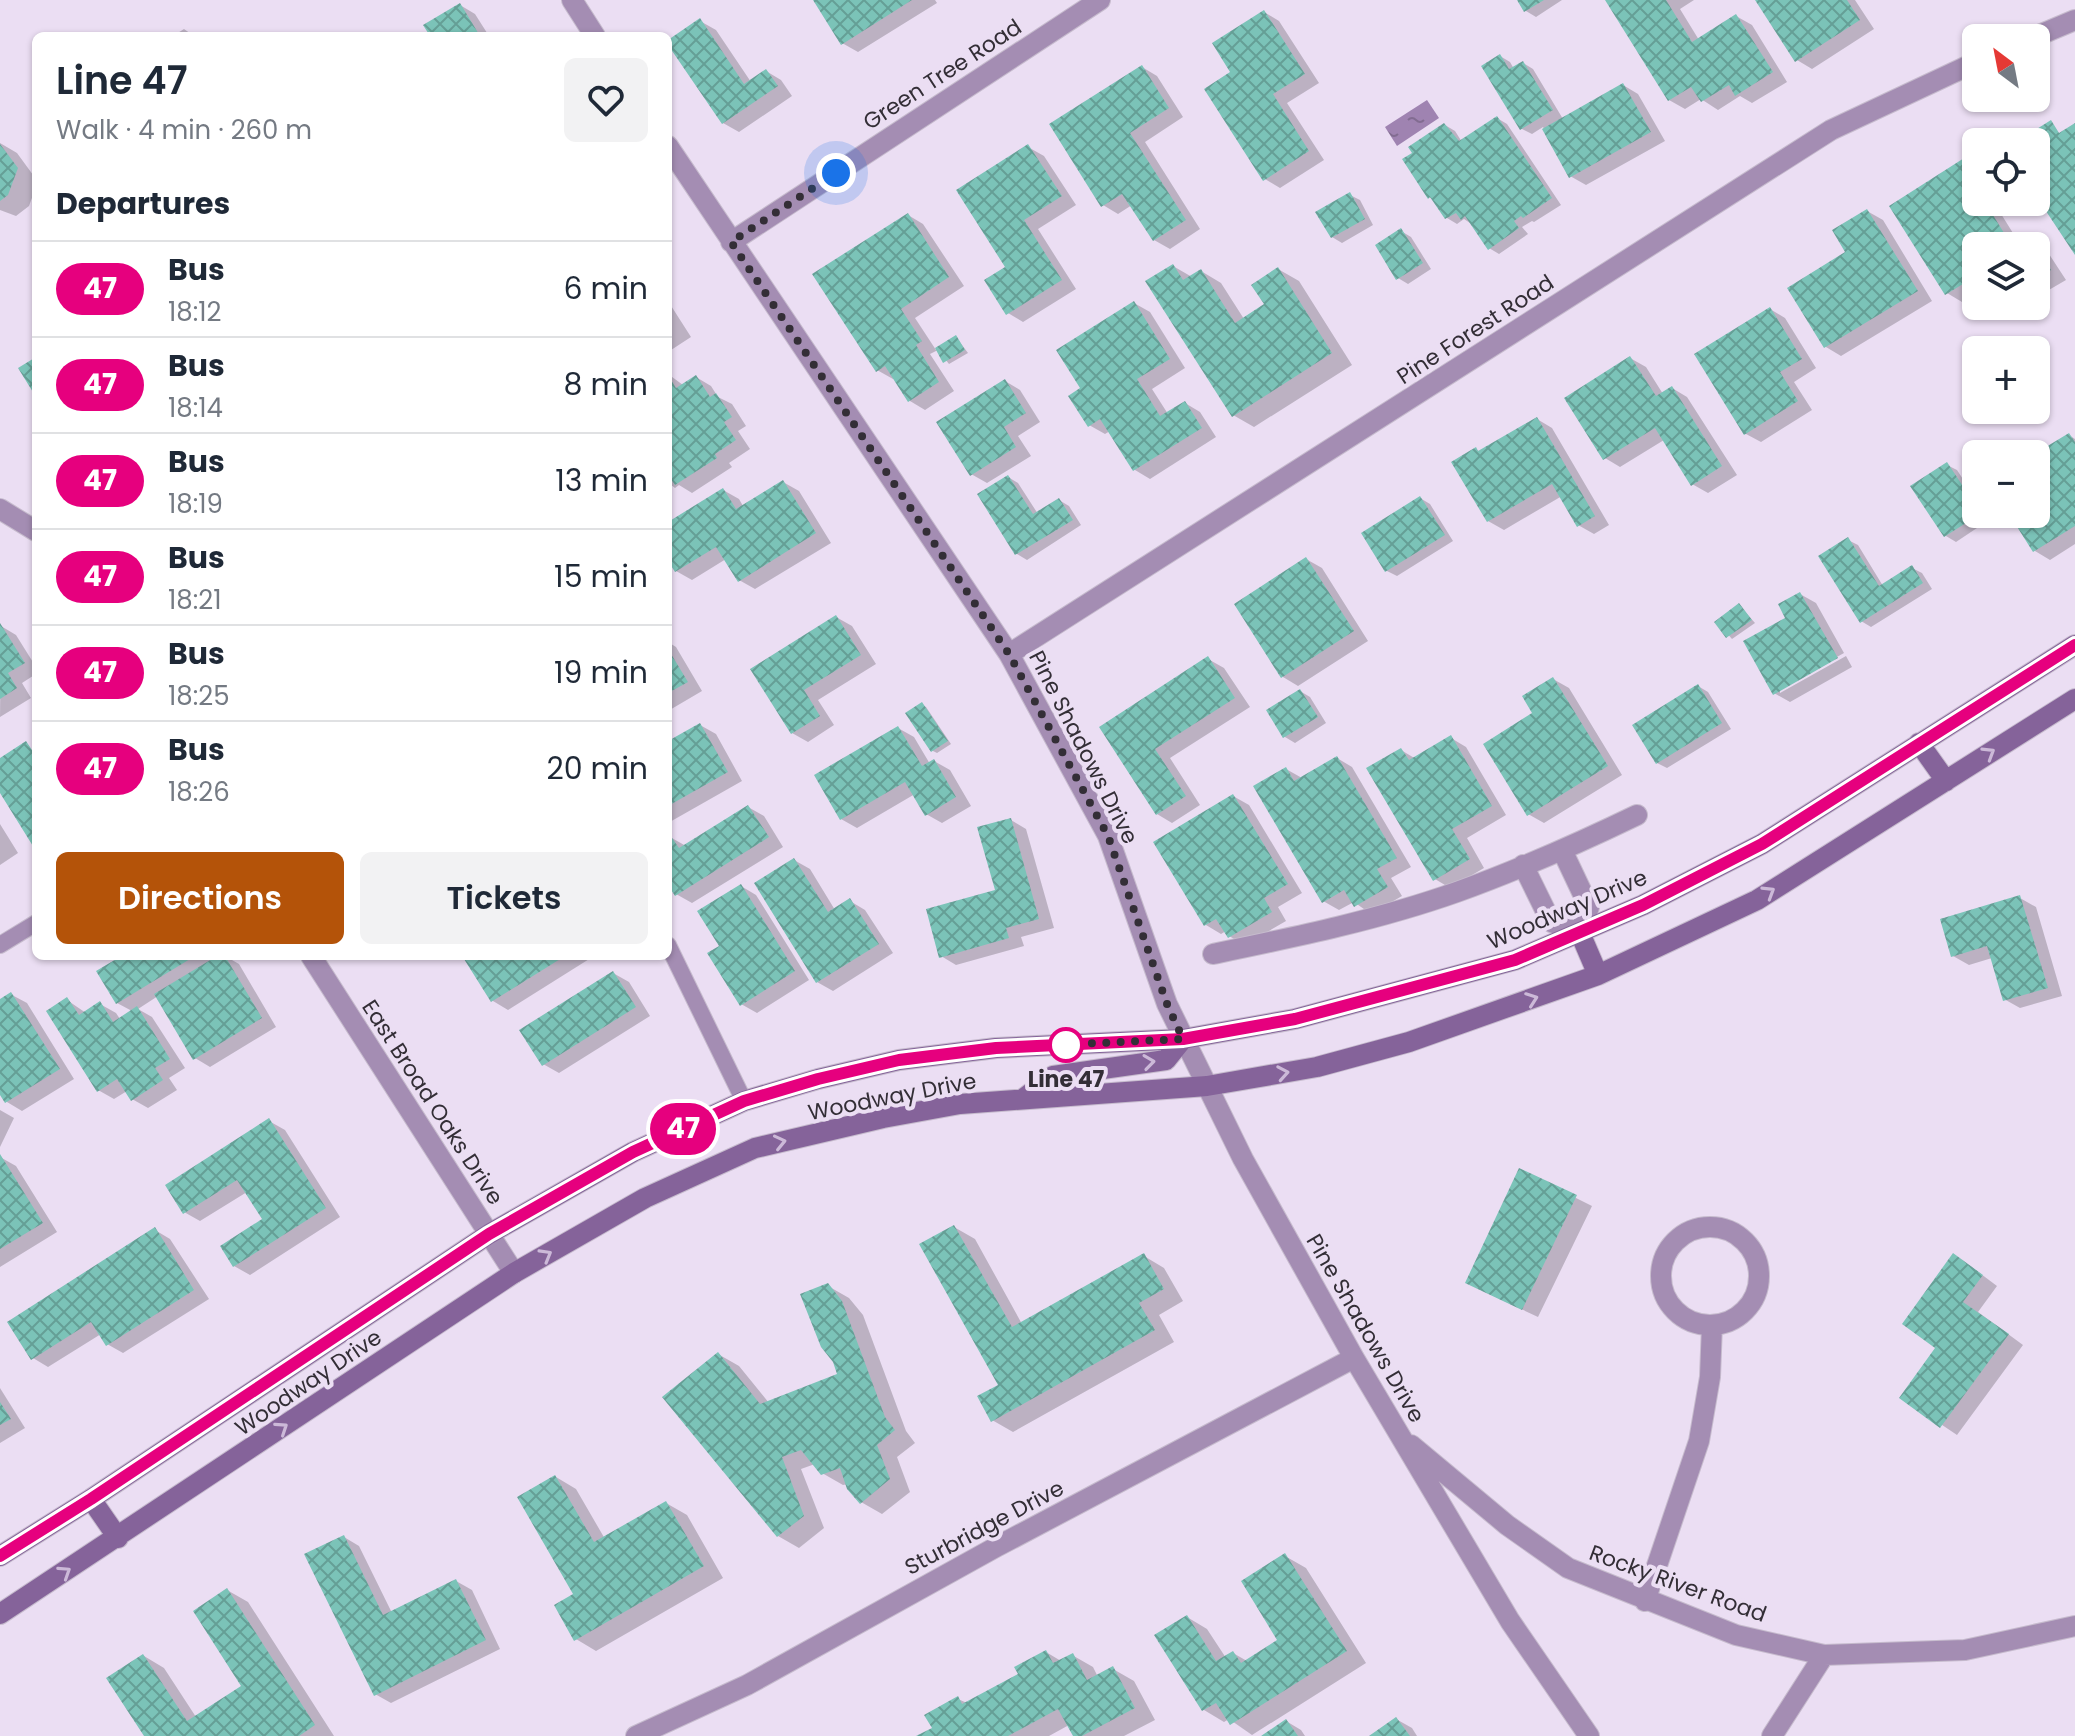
<!DOCTYPE html>
<meta charset="utf-8">
<style>
:root{--surface:#fff;--page:#f2f2f3;--text:#1f2937;--muted:#747a83;--line:#e0e1e3;--accent:#b45309}
body{margin:0;font-family:Poppins,sans-serif;background:var(--page);color:var(--text);height:100vh;display:flex;flex-direction:column;font-size:30px;white-space:nowrap}
*{box-sizing:border-box;margin:0}
p{font-size:26px;color:var(--muted)}
.icon{flex:none;width:44px;height:44px;fill:none;stroke:currentColor;stroke-width:2;stroke-linecap:round;stroke-linejoin:round}
.map{position:relative;flex:1;overflow:hidden}
.details{position:absolute;left:32px;top:32px;width:640px;height:928px;display:flex;flex-direction:column;background:var(--surface);border-radius:12px;box-shadow:0 2px 6px #0004}
.details>*{flex:none}
.badge{padding:0 16px;border-radius:26px;font-size:28px;line-height:52px}
.needle{width:52px;rotate:328deg}
.buttons{position:absolute;left:1962px;top:24px;display:grid;gap:16px}
.buttons a{display:grid;place-items:center;width:88px;height:88px;border-radius:12px;background:var(--surface);box-shadow:0 2px 6px #0004;font-size:40px}
.you{position:absolute;width:40px;height:40px;margin:-20px;border:6px solid #fff;border-radius:50%;background:#1a73e8;box-shadow:0 0 0 12px #1a73e833}
.map>.badge{position:absolute;translate:-50% -50%;box-shadow:0 0 0 4px #fff}
h2{padding:0 24px;font-size:30px;line-height:72px}
.round{display:grid;place-items:center;flex:none;width:84px;height:84px;border-radius:12px;background:var(--page)}
.headline{display:flex;align-items:center;justify-content:space-between;height:136px;padding:0 24px}
h1{font-size:38px;font-weight:600;line-height:60px}
.primary-button{display:flex;gap:16px;margin-top:auto;padding:16px 24px}
.primary-button a{flex:1;height:92px;border-radius:12px;background:var(--accent);color:#fff;font-size:32px;font-weight:600;line-height:92px;text-align:center}
.primary-button a+a{background:var(--page);color:var(--text)}
ul{padding:0;list-style:none}
li{display:flex;align-items:center;gap:24px;height:96px;padding:0 24px;border-top:2px solid var(--line)}
li div{flex:1}
li b{display:block;font-size:30px}
li em{font-style:normal}
li .badge{min-width:88px;font-weight:700;text-align:center}
.map>svg:first-child{display:block}
</style>
<div class="map">
<svg width="2075" height="1736" viewBox="0 0 2075 1736">
<defs>
<pattern id="water-ripples" width="26" height="14" patternUnits="userSpaceOnUse" patternTransform="scale(2)"><rect width="26" height="14" fill="#9f83b1"/><path d="M2 4q2-2 4 0t4 0M15 11q2-2 4 0t4 0" fill="none" stroke="#826c91"/></pattern>
<pattern id="building-cross-hatch" width="8" height="8" patternUnits="userSpaceOnUse" patternTransform="scale(2)"><rect width="8" height="8" fill="#7bc3b8"/><path d="M0 0l8 8M0 8l8-8" fill="none" stroke="#659f96"/></pattern>
</defs>
<rect width="100%" height="100%" fill="#ebdef3"/>
<path fill="url(#water-ripples)" d="M1427,100l12,18 -42,28 -12,-19z"/>
<path fill="#0003" d="M815,0h120l2,3 -79,49 -16,-9z
M1519,0h43l-26,17 -10,-6z
M1609,0h85l-14,9 19,31 37,-24 16,9 35,57 -35,21 -12,-7 -22,14 -17,-11 -16,10 -16,-9z
M1758,0h97l19,29 -62,40 -15,-9z
M460,5l15,9 14,22h-57z
M1264,12l15,9 40,62 -32,20 37,57 -44,28 -15,-9 -32,-106z
M700,21l16,9 35,52 15,-11 15,9 11,16 -53,36 -16,-9z
M184,29l10,7h-21z
M1500,56l10,6 4,7 9,-6 10,6 30,50 60,-34 15,9 27,47 -79,44 -16,-9 -27,-49 -11,7 -10,-5z
M1142,67l15,9 26,41 -38,25 55,87 -30,20 -16,-9 -22,-35 -14,9 -15,-9z
M1497,118l10,6 54,81 -27,17 -2,-1 -10,6 6,7 -29,20 -10,-6 -16,-23 -9,-6 -7,5 -10,-6 -12,-17 -6,-4 16,-72 10,6 7,11z
M0,143l17,10 19,26v8l-7,19 -13,10 -16,-6z
M1028,147l16,9 32,49 -38,24 38,60 -53,33 -15,-9 -1,-45z
M1972,156l4,2v44h33l-11,7 23,37h-45v48l-14,8 -15,-9z
M1350,195l10,5 13,25 -31,18 -10,-6z
M1867,211l16,9 49,81 -91,55 -15,-9 -36,-59 57,-35z
M908,215l15,9 41,62 -49,32 21,32 20,-13 12,16 -19,11 -11,-14 -8,4 24,37 -29,19 -15,-9 -15,-23 -2,1 -16,-9z
M1401,231l10,6 20,32 -23,15 -10,-6z
M2036,246l13,8 17,26 -24,14 -6,-4z
M1173,266l19,11 9,-6 20,12 23,36 23,-14 11,-36 21,12 53,84 -98,62 -21,-12z
M668,301l23,36 -23,15z
M1134,303l16,9 35,56 -33,21 16,25 17,-11 15,9 16,25 -66,42 -15,-9 -25,-39 -5,3 -16,-9 -6,-37z
M1770,309l15,9 31,50 -22,14 18,28 -51,32 -15,-8z
M1630,358l16,9 17,27 9,-6 15,9 50,78 -29,18 -16,-9 -28,-44 -44,27 -15,-9z
M668,374l15,11 13,-8 15,9 7,11 14,7 14,22 -8,5 12,18 -21,14 3,4 -40,26 -13,-8 -4,3 -4,-3 -3,2z
M1005,381l15,9 20,32 -22,14 13,20 -44,27 -16,-9z
M1537,419l15,9 57,97 -15,9 -16,-9 -16,-29 -58,34 -16,-9 -12,-72 4,3z
M2069,435l6,4v105l-25,16 -15,-9 -24,-37h25v-58z
M1947,465l10,5 19,29v15h10l3,6 -33,22 -10,-6z
M1008,477l10,6 20,31 21,-14 10,6 12,19 -54,35 -10,-6z
M783,482l16,9 32,52 -76,46 -16,-9 -13,-21 -34,21 -16,-9 -8,-14v-32l55,-35 16,9 4,7z
M1420,498l10,6 23,37 -56,35 -10,-5z
M1848,540l10,5 25,41 29,-18 10,5 10,16 -61,38 -10,-6z
M1306,559l16,9 46,73 -70,45 -15,-9z
M1800,594l16,9 28,50 -64,36v4l66,-37 6,11 -62,35 -16,-9 14,-75z
M1739,605l16,18 -23,16 -15,-17z
M836,617l16,9 24,38 -58,36 16,25 -26,17 -16,-9 -39,-64z
M1,626l15,9 20,32v7l-14,9 9,15 -31,19z
M668,642l8,5 26,44 -34,20z
M1208,659l16,9 26,39 -80,51 30,47 -28,18 -15,-9 -55,-86z
M1553,679l16,9 53,87 -78,48 -16,-9 7,-100z
M1698,686l10,6 23,37 -64,39 -10,-5z
M1300,691l10,6 16,26 -31,20 -10,-6 -16,-26z
M922,705l4,2 25,37 -14,9 -4,-2 -25,-37z
M700,725l16,9 26,47 -74,42v-80z
M898,728l16,9 16,27 4,-3 16,9 21,36 -29,17 -16,-9 -11,-20 -58,34 -16,-9z
M1451,738l15,9 40,68 -39,23 17,30 -34,20 -15,-9 -34,-129 15,9z
M1337,758l15,9 59,100 -20,11 11,18 -31,18 -17,-12 -15,8 -16,-9 -37,-132 16,9z
M1233,796l16,9 53,88 -24,14 8,14 -41,24 -16,-9 -3,-5 -5,3 -15,-9z
M748,807l16,9 19,31 -91,56 -16,-9 -8,-13v-42l2,-2 16,9z
M1011,820l15,9 28,99 -33,9 3,9 -68,19 -15,-9 56,-65z
M0,824l18,29 -18,12z
M794,860l16,9 25,41 15,-9 15,9 28,43 -60,38 -16,-9z
M741,886l15,9 53,85 -52,33 -16,-9 -20,-58z
M2020,898l16,9 26,89 -42,12 -16,-9 -12,-41 -23,7 -16,-9z
M119,956h106l14,8 37,63 -66,40 -15,-9 -37,-62 -20,13 14,8 33,51 -16,10 8,12 -29,18 -16,-9 -5,-8 -13,8 -16,-9 -31,-90 19,13 14,-9 16,9 4,6 12,-8 -15,-8z
M474,956h120l-86,54 -15,-9z
M613,973l16,9 21,34 -91,57 -16,-9z
M12,995l15,8 47,76 -52,32 -15,-9 -7,-11v-89z
M0,1110l14,8 -14,29z
M269,1121l16,9 55,87 -90,58 -16,-9 31,-46 -18,-28 -47,29 -16,-9z
M0,1157l16,9 41,66 -57,35z
M1520,1170l72,36 -54,111 -55,-26z
M954,1227l21,12 47,85 122,-68 20,12 19,33 -24,14 15,27 -161,90 -21,-12 9,-34z
M155,1230l15,9 39,60 -86,54 -16,-9 -6,-10 -53,33 -15,-9z
M1969,1265l28,21 -19,26 45,33 -66,90 -55,-37 36,-50z
M828,1286l21,12 14,17 43,116 9,12 -18,14 13,35 -28,22 -21,-12 -13,-18 -5,1 -21,-12 -7,-9 -14,5 23,59 -25,20 -21,-12 -60,-182 21,12 30,37 71,-28z
M0,1388l25,40 -25,15z
M556,1477l20,12 29,50 61,-36 21,12 36,63 -127,73 -20,-12v-44z
M344,1537l15,9 33,67 64,-32 16,9 28,59 -109,54 -16,-9z
M1285,1556l21,12 60,95 -114,72 -23,-16 -5,3 -20,-12 -17,-93 20,12 19,29 7,-5 14,8 33,-21z
M227,1590l21,12 86,134h-188l-2,-80 20,12 32,49 48,-30z
M1046,1652l15,9 11,-6 21,12 5,10 15,-8 21,12 21,39 -31,16h-49l-6,-11 -20,11h-128l13,-7 24,-30 9,4 53,-29z
M1396,1719l16,9 5,8h-44z
M1286,1721l15,9 4,6h-41z"/>
<path fill="url(#building-cross-hatch)" d="M813,0h99l-71,45z
M1517,0h27l-20,12z
M1605,0h61l26,42 44,-28 37,58 -38,24 -6,-11 -28,17 -10,-15 -23,14z
M1755,0h92l13,20 -65,42z
M460,3l20,33h-50l-7,-11z
M1264,10l41,64 -32,20 36,57 -46,30 -59,-92 26,-17 -18,-29z
M700,18l44,66 22,-15 12,17 -56,38 -54,-79v-5z
M1500,54l9,15 14,-8 30,49 -33,20 -39,-64z
M1142,65l27,43 -39,25 56,87 -33,21 -31,-47 -21,13 -52,-83z
M1623,83l28,49 -82,46 -27,-49z
M1497,116l55,82 -29,20 -2,-2 -7,5 5,7 -31,22 -23,-34 -4,4 -5,-7 -11,6 -15,-22 -2,2 -26,-40 10,-6 -4,-6 36,-24 15,18z
M2051,120l8,13 16,-10v132l-39,-59v-33l7,-4 -7,-10v-7h-5l-4,-7z
M0,144l18,24 -10,27 -8,6z
M1028,144l34,52 -38,24 38,60 -56,35 -22,-35 21,-13 -49,-77z
M1972,153l4,7v42h9l27,44h-36v30l-31,19 -56,-89z
M1350,192l15,27 -34,19 -16,-26z
M1867,209l51,82 -94,57 -37,-60 58,-36 -13,-22z
M908,213l41,64 -48,32 21,32 -6,4 23,37 -31,20 -23,-36 -9,6 -64,-98z
M1401,228l22,35 -27,17 -21,-35z
M2034,243l17,27 -15,10v-34h-8z
M1173,264l10,16 18,-11 34,54 29,-19 -13,-19 27,-18 54,86 -100,64 -87,-136z
M1134,301l36,58 -33,20 23,37 25,-15 17,27 -69,43 -33,-52 -12,8 -20,-31 12,-8 -24,-38z
M1770,307l32,52 -22,13 18,29 -54,34 -50,-81z
M956,335l9,15 -22,13 -8,-15z
M1630,356l26,40 16,-10 50,80 -31,20 -36,-58 -52,32 -39,-62z
M36,357v40l-18,-29z
M668,375l8,13 20,-13 14,22 6,-4 16,24 -8,5 12,18 -21,14 2,4 -42,27 -7,-10z
M1005,379l21,34 -22,14 12,20 -46,29 -34,-54z
M1537,417l58,99 -18,11 -25,-43 -65,38 -36,-60 25,-15 2,4z
M2069,433l6,9v84l-42,26 -24,-38h27v-61z
M1947,462l29,44v8h4l-36,23 -34,-51z
M1008,475l25,39 26,-16 14,22 -58,35 -38,-61z
M783,480l33,53 -78,49 -22,-35 -41,25 -7,-11v-39l55,-34 13,21z
M1420,496l25,39 -60,37 -24,-39z
M1848,537l31,49 33,-21 11,18 -63,40 -42,-67z
M1306,557l48,74 -73,47 -47,-74z
M1800,592l38,66 -65,37 -30,-54 42,-23 -7,-14z
M1739,603l13,17 -26,18 -12,-16z
M836,615l25,40 -57,35 16,26 -29,18 -41,-65z
M0,623l25,40 -17,10 9,15 -17,11z
M668,649l20,33 -20,11z
M1208,656l27,42 -80,51 31,47 -30,19 -57,-88z
M1553,677l55,89 -81,50 -44,-72 49,-31 -10,-17z
M1698,684l24,39 -66,41 -24,-39z
M1300,689l18,28 -35,21 -17,-28z
M922,702l26,39 -17,11 -26,-39z
M700,723l28,49 -60,34v-65z
M898,726l24,40 12,-7 22,38 -31,19 -20,-34 -65,38 -26,-45z
M1451,735l41,71 -40,23 18,30 -37,22 -67,-113 35,-20 8,12z
M26,741l10,15v95l-36,-58v-35z
M1337,756l60,102 -20,11 11,18 -34,20 -10,-17 -22,13 -69,-117 33,-19 8,14z
M1233,794l55,90 -24,14 8,14 -44,26 -12,-19 -12,7 -51,-84z
M748,805l21,32 -94,59 -7,-11v-49l2,-1 9,13z
M1011,818l28,101 -33,9 3,10 -70,20 -13,-49 69,-19 -18,-63z
M794,858l34,54 22,-14 29,46 -63,39 -62,-100z
M741,884l54,87 -55,35 -33,-53 12,-7 -22,-35z
M2020,895l28,93 -45,13 -16,-55 -36,11 -11,-38z
M117,956h78l-79,48 -20,-33 22,-13z
M217,956h8l37,62 -69,42 -39,-66z
M470,956h95l-74,46 -27,-43z
M613,971l23,36 -94,59 -23,-36z
M11,992l49,77 -55,34 -5,-8v-96z
M67,997l12,18 21,-14 13,21 24,-16 33,53 -15,9 8,12 -32,21 -14,-22 -20,13 -51,-81z
M269,1118l57,90 -93,59 -13,-21 42,-27 -25,-39 -54,34 -18,-29z
M0,1154l43,69 -43,26z
M1519,1168l58,27 -55,115 -57,-27z
M954,1225l58,102 132,-74 20,36 -25,14 16,27 -164,92 -14,-26 21,-11 -79,-141z
M155,1227l39,63 -88,56 -15,-24 -60,38 -24,-38z
M1953,1253l30,22 -20,27 46,32 -69,94 -41,-30 36,-50 -33,-24z
M828,1283l14,18 43,116 10,13 -18,15 13,34 -30,25 -13,-15 -7,-21 -19,7 -20,-25 -19,7 22,59 -27,21 -115,-140 56,-45 42,52 77,-30 -4,-12 -12,-15 -21,-53z
M0,1402l11,17 -11,6z
M555,1475l39,67 72,-41 38,65 -130,75 -20,-36 19,-11 -56,-97z
M344,1535l39,80 73,-36 30,61 -112,56 -70,-142z
M1285,1553l62,98 -117,74 -14,-22 -14,8 -48,-76 33,-20 29,46 17,-10 8,12 36,-23 -36,-59z
M227,1588l88,137 -16,11h-155l-38,-58 37,-24 44,67 54,-35 -48,-75z
M1046,1650l7,13 20,-10 14,27 26,-14 22,42 -53,28h-9l-15,-27 -50,27h-92l16,-8 -8,-13 34,-19 4,8 56,-30 -4,-7z
M1396,1717l14,19h-41z
M1286,1719l12,17h-37z"/>
<g fill="none" stroke-linecap="round" stroke-linejoin="round">
<g stroke="#c6bbcd" stroke-width="18">
<path id="lane" d="M0,945l36,-22
M668,945l76,156"/>
</g>
<g stroke="#c6bbcd" stroke-width="22">
<path id="street" d="M572,0l23,36
M2032,38l43,-18
M668,146l341,508 99,182 59,168 76,155 111,199 156,263 79,115
M731,242l369,-242
M0,509l36,22
M1009,654l822,-524 145,-68
M1523,865l28,57 29,11 9,-26 -27,-57
M1213,954c82,-17 165,-34 244,-62 61,-22 122,-49 180,-77
M311,956l203,317
M1661 1276a49 49 0 1 1 98 0a49 49 0 1 1-98 0Z
M1411,1445l96,80 61,43 168,67 88,20 141,-5 110,-24
M1645,1601l54,-160 11,-64 2,-52
M636,1736l111,-51 249,-138 358,-189
M1772,1736l52,-81"/>
</g>
<g stroke="#c6bbcd" stroke-width="22">
<path id="secondary" d="M1919,743l27,38
M1580,933l18,42
M1023,1099l30,-23 113,-16 17,-21
M91,1499l27,39
M0,1556l91,-57 398,-265 144,-82 111,-51 74,-22 81,-19 97,-12 187,-9 112,-20 220,-59 128,-55 119,-61 313,-199
M0,1614l514,-341 131,-75 110,-50 128,-30 77,-14 247,-18 110,-19 92,-25 189,-67 159,-75 318,-201"/>
</g>
<use href="#lane" stroke="#a48db3" stroke-width="16"/>
<use href="#street" stroke="#a48db3" stroke-width="20"/>
<use href="#secondary" stroke="#85639a" stroke-width="20"/>
</g>
<defs><path id="oneway-chevron" d="M-2-3.5L2.5 0L-2 3.5" fill="none" stroke-width="1.6" stroke-linecap="round" stroke-linejoin="round" transform="scale(2)"/></defs>
<g stroke="#ccb9d8">
<use href="#oneway-chevron" transform="translate(1989 753) rotate(-32)"/>
<use href="#oneway-chevron" transform="translate(1769 892) rotate(-32)"/>
<use href="#oneway-chevron" transform="translate(1532 999) rotate(-20)"/>
<use href="#oneway-chevron" transform="translate(1149 1062) rotate(-8)"/>
<use href="#oneway-chevron" transform="translate(1283 1073) rotate(-10)"/>
<use href="#oneway-chevron" transform="translate(780 1142) rotate(-13)"/>
<use href="#oneway-chevron" transform="translate(546 1255) rotate(-30)"/>
<use href="#oneway-chevron" transform="translate(282 1428) rotate(-34)"/>
<use href="#oneway-chevron" transform="translate(65 1572) rotate(-33)"/>
</g>
<g fill="none" stroke-linecap="round" stroke-linejoin="round">
<g stroke="#fff" stroke-width="18">
<path id="line" d="M0,1556l91,-57 398,-265 144,-82 111,-51 74,-22 81,-19 97,-12 187,-9 112,-20 220,-59 128,-55 119,-61 313,-199"/>
</g>
<use href="#line" stroke="#e6007e" stroke-width="12"/>
<path stroke="#332e36" stroke-width="8" stroke-dasharray="0 14.4" d="M836,173l-105,69 278,412 99,182 59,168 16,35 -125,6h8"/>
</g>
<circle fill="#fff" stroke="#e6007e" stroke-width="4" cx="1066" cy="1045" r="16"/>
<g text-anchor="middle" stroke-width="8" stroke-linejoin="round" paint-order="stroke">
<g font-size="22" fill="#332e36" stroke="#ebdef3">
<text transform="translate(942 74) rotate(-33)" y="8">Green Tree Road</text>
<text transform="translate(1475 329) rotate(-33)" y="8">Pine Forest Road</text>
<text transform="translate(1084 747) rotate(63)" y="8">Pine Shadows Drive</text>
<text transform="translate(1567 909) rotate(-23)" y="8">Woodway Drive</text>
<text transform="translate(892 1096) rotate(-11)" y="8">Woodway Drive</text>
<text transform="translate(433 1102) rotate(57)" y="8">East Broad Oaks Drive</text>
<text transform="translate(1366 1328) rotate(60)" y="8">Pine Shadows Drive</text>
<text transform="translate(308 1382) rotate(-34)" y="8">Woodway Drive</text>
<text transform="translate(984 1527) rotate(-28)" y="8">Sturbridge Drive</text>
<text transform="translate(1678 1583) rotate(20)" y="8">Rocky River Road</text>
</g>
<g font-size="22" font-weight="bold" fill="#332e36" stroke="#ebdef3">
<text x="1066" y="1087">Line 47</text>
</g>
</g>
</svg>
<div class="buttons">
<a><svg class="needle" viewBox="-14 -14 28 28"><path d="M0-13l5 13h-10z" fill="#e53935"/><path d="M0 13l5-13h-10z" fill="#747a83"/></svg></a>
<a><svg class="icon" aria-label="locate" viewBox="0 0 24 24"><circle cx="12" cy="12" r="6"/><path d="M12 2v4M12 18v4M2 12h4M18 12h4"/></svg></a>
<a><svg class="icon" aria-label="layers" viewBox="0 0 24 24"><path d="M12 4l9 5-9 5-9-5zM3 14l9 5 9-5"/></svg></a>
<a>+</a>
<a>−</a>
</div>
<div class="you" style="left:836px;top:173px"></div>
<b class="badge" style="left:683px;top:1129px;background:#e6007e;color:#fff">47</b>
<section class="details">
<div class="headline"><div><h1>Line 47</h1><p>Walk · 4 min · 260 m</p></div><a class="round"><svg class="icon" aria-label="heart" viewBox="0 0 24 24"><path d="M12 20l-8-8c-3-5 5-10 8-4 3-6 11-1 8 4z"/></svg></a></div>
<h2>Departures</h2>
<ul>
<li><span class="badge" style="background:#e6007e;color:#fff">47</span><div><b>Bus</b><p>18:12</p></div><em>6 min</em></li>
<li><span class="badge" style="background:#e6007e;color:#fff">47</span><div><b>Bus</b><p>18:14</p></div><em>8 min</em></li>
<li><span class="badge" style="background:#e6007e;color:#fff">47</span><div><b>Bus</b><p>18:19</p></div><em>13 min</em></li>
<li><span class="badge" style="background:#e6007e;color:#fff">47</span><div><b>Bus</b><p>18:21</p></div><em>15 min</em></li>
<li><span class="badge" style="background:#e6007e;color:#fff">47</span><div><b>Bus</b><p>18:25</p></div><em>19 min</em></li>
<li><span class="badge" style="background:#e6007e;color:#fff">47</span><div><b>Bus</b><p>18:26</p></div><em>20 min</em></li>
</ul>
<div class="primary-button"><a>Directions</a><a>Tickets</a></div>
</section>
</div>
